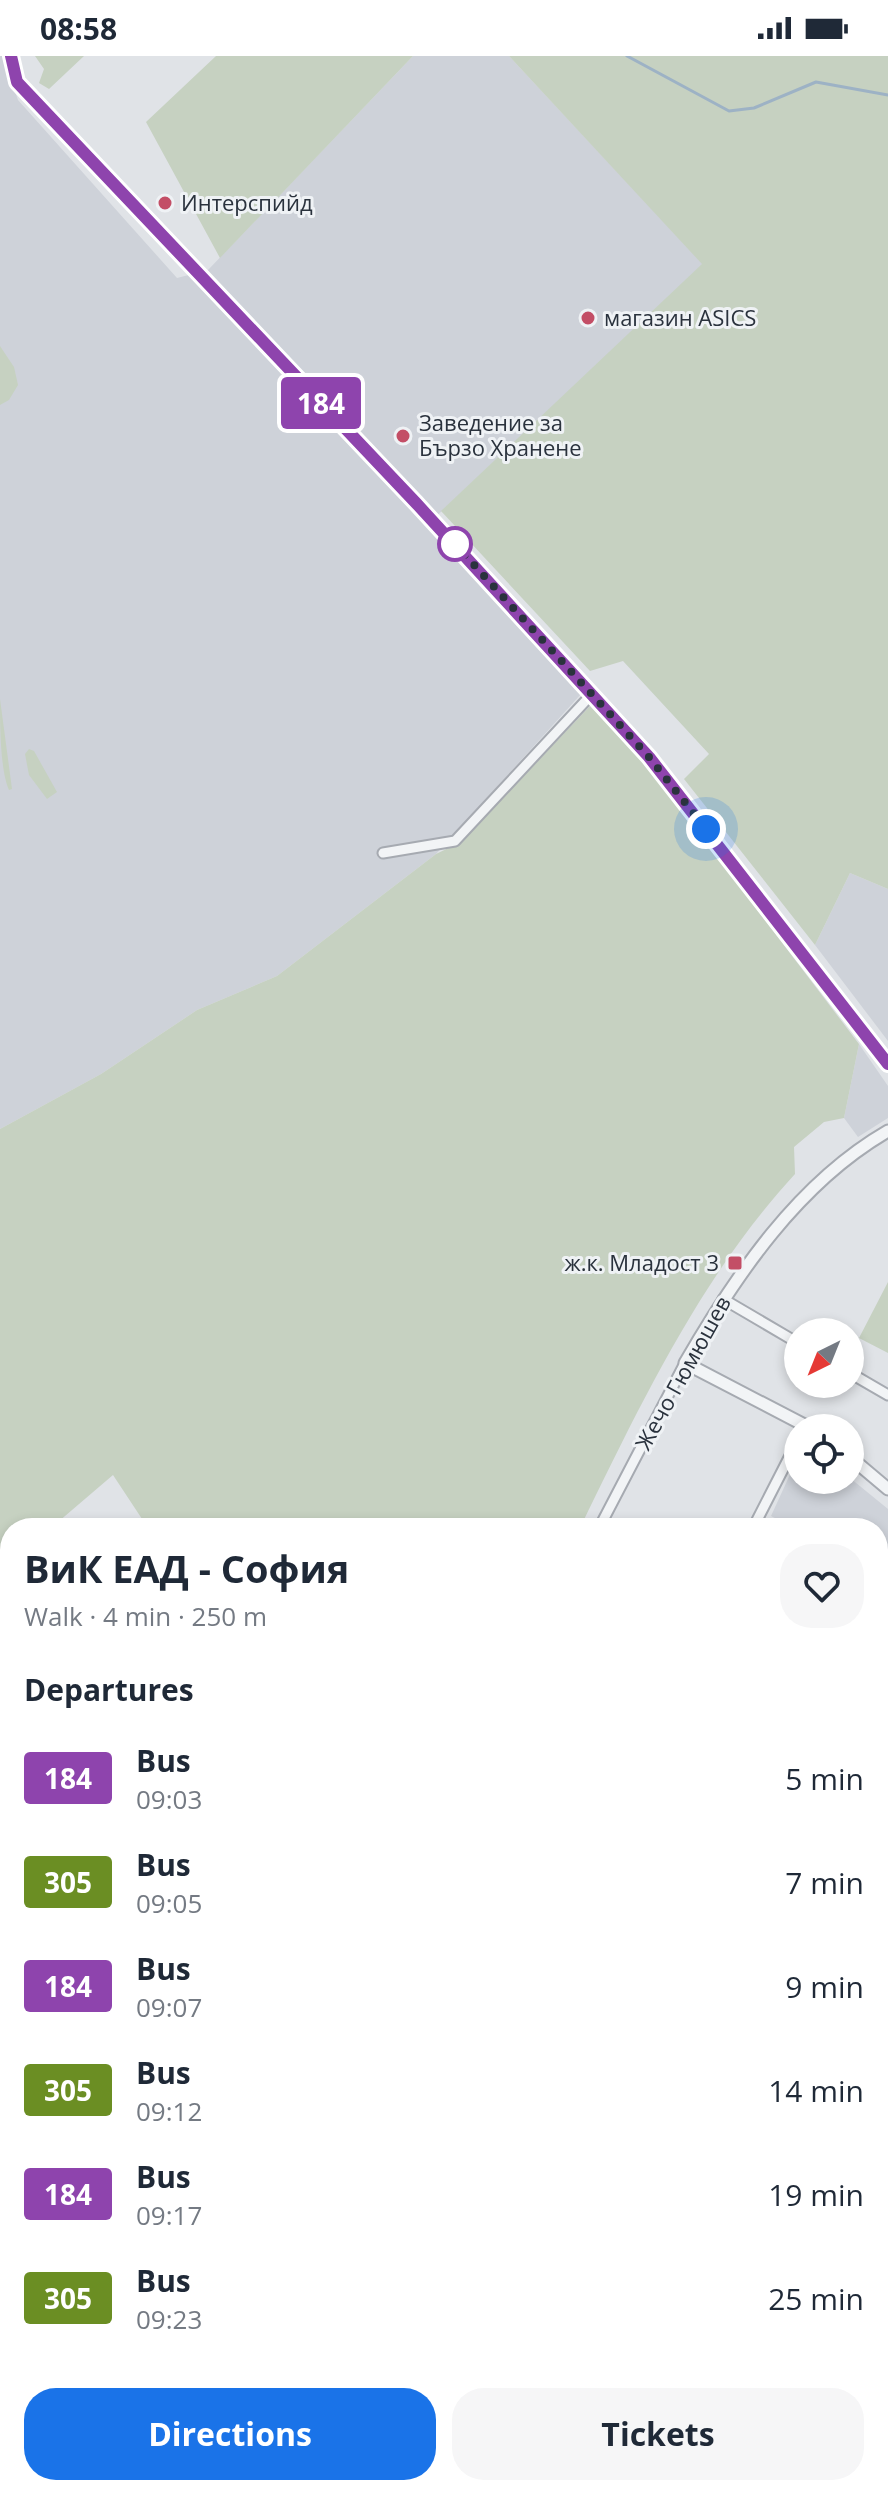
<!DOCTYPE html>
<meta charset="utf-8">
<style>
:root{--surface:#fff;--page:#f6f6f7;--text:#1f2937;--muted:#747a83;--accent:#1a73e8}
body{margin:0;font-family:"Open Sans",sans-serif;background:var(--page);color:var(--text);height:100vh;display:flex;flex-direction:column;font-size:30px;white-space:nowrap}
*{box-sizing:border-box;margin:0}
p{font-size:26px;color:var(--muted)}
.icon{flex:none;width:44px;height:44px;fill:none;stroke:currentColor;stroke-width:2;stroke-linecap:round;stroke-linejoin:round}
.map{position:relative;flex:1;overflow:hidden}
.details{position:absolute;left:0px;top:1462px;width:888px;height:978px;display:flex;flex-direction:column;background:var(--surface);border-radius:32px 32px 0 0;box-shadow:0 4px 12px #0003}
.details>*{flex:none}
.badge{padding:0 16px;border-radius:6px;font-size:28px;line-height:52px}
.needle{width:52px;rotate:223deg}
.tools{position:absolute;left:784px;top:1262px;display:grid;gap:16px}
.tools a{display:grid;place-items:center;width:80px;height:80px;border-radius:50%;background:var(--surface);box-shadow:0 4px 12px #0003;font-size:40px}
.you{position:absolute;width:40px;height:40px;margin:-20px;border:6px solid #fff;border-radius:50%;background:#1a73e8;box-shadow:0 0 0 12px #1a73e833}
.map>.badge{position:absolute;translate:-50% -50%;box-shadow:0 0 0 4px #fff}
h2{padding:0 24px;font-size:30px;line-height:72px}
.round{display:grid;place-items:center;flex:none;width:84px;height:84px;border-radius:32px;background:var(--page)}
.overview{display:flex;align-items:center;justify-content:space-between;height:136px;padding:0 24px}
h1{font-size:38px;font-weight:700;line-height:60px}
.primary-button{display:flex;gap:16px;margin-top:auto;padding:16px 24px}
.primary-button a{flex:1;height:92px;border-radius:32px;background:var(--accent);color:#fff;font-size:32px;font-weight:700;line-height:92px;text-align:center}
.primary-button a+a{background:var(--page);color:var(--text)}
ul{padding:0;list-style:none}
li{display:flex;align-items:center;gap:24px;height:104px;padding:0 24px}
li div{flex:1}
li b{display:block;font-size:30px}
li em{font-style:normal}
li .badge{min-width:88px;font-weight:700;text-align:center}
.status{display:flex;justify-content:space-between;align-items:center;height:56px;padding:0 40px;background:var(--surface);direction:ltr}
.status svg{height:22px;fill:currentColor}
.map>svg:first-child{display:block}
</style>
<div class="status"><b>08:58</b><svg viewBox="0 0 49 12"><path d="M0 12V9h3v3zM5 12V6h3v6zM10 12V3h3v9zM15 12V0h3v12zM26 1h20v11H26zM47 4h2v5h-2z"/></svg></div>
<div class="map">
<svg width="888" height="2439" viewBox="0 0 888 2439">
<rect width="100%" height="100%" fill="#e0e3e7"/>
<path fill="#ced2d9" d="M0,0h3l15,44 159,178 31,-8 205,-214h96l194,208 -277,262 156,167 -146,161 -159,122 -80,34 -96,64 -101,55z
M850,817l38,16v152l-73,-96z
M859,988l29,42v32l-30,19 -14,-19z
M798,1401v23l52,-2 38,31v99l-10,19v-99h-84l-23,-12z
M0,2137h10v176l-10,5z"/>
<path fill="#c6d1c1" d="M35,0h49l-35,33 -10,-6 5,-14z
M216,0h197l-193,202 -74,-136z
M509,0h379v833l-38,-16 -35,72 -131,-166 25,-25 -86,-93 -33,10 -149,-160 261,-247z
M0,290l14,21 4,18 -9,15 -9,5z
M0,643l12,90 -3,1c-9,-20 -9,-66 -9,-91z
M592,648l47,50 220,290 -15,74 -20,4 -30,25 1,27c-94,102 -155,231 -215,354h-432l-35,-53 -62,53h-41v665h-10v-1064l101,-55 96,-64 80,-34 159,-122 25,-12z
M29,693l5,2 23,41 -10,7 -18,-24 -4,-21z
M888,1226v71l-29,-15z
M888,2099v71l-10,-17v-47z
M0,2145h10v47h-10z
M878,2242l10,4v25l-10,2z
M193,2430h34v9h-34z
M408,2430h67l5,9h-66z"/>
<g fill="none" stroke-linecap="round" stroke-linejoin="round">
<path stroke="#9db2c5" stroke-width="3" d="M627,0l102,55 25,-3 62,-26 72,13"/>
<g stroke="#a6aab1" stroke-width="13">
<path id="minor" d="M383,797l72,-12 137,-147
M723,1243l75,44
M850,1317l38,22
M599,1472l86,-165
M753,1472l45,-88
M878,1679l10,5
M878,1846l10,-20
M878,1939l10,5
M878,2007l10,-6
M878,2369l10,-4
M348,2430l5,9
M646,2430l6,9
M0,2439l6,-100
M83,2439v-9
M252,2439v-9
M711,2439l22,-9"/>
</g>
<g stroke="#a6aab1" stroke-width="15">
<path id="tertiary" d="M11,0l6,26 399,421 233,254 239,307
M810,1372l-125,-65c51,-88 113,-180 203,-232
M850,1401l38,32
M0,2340l10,-3"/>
</g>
<use href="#minor" stroke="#f2f4f6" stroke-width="9"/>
<use href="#tertiary" stroke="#f2f4f6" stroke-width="11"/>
<path stroke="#fff" stroke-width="12" d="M492,2430l6,9
M515,2430l4,9"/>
</g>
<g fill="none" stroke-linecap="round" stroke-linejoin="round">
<g stroke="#fff" stroke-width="18">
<path id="line" d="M11,0l6,26 399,421 233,254 239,307"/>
</g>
<use href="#line" stroke="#8e44ad" stroke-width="12"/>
<path stroke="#2a323d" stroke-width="8" stroke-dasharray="0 14.4" d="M455,488l194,213 57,72"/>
</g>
<g fill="#c34e66" stroke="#eff2f5" stroke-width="3">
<circle cx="165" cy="147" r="8"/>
<circle cx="588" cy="262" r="8"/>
<circle cx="403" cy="380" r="8"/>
<rect x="727" y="1199" width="16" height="16" rx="4"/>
</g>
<circle fill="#fff" stroke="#8e44ad" stroke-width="4" cx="455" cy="488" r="16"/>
<g text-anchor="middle" stroke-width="6" stroke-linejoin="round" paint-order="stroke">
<g font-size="22" fill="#2a323d" stroke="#eff2f5" text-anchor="start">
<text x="181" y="155">Интерспийд</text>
<text x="604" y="270">магазин ASICS</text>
<text x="419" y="375">Заведение за<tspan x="419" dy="25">Бързо Хранене</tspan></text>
<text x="719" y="1215" text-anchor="end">ж.к. Младост 3</text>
</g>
<g font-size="22" fill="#2a323d" stroke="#eff2f5">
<text transform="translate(683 1317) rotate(-61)" y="8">Жечо Гюмюшев</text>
</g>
</g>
</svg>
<div class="tools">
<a><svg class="needle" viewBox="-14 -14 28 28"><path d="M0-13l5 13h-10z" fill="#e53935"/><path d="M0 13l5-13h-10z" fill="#747a83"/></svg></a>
<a><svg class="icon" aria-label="locate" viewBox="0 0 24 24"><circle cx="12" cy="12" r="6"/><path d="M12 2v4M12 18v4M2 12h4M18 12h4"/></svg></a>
</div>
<div class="you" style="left:706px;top:773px"></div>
<b class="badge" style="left:321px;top:347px;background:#8e44ad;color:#fff">184</b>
<section class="details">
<div class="overview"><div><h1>ВиК ЕАД - София</h1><p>Walk · 4 min · 250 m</p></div><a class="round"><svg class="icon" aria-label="heart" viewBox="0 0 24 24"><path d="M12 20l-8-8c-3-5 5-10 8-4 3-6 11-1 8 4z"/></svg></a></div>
<h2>Departures</h2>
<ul>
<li><span class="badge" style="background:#8e44ad;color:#fff">184</span><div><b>Bus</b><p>09:03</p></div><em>5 min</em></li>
<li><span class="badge" style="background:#6b8e23;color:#fff">305</span><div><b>Bus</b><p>09:05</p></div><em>7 min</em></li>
<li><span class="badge" style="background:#8e44ad;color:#fff">184</span><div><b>Bus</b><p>09:07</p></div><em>9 min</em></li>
<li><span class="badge" style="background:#6b8e23;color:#fff">305</span><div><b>Bus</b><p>09:12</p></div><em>14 min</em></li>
<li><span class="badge" style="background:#8e44ad;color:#fff">184</span><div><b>Bus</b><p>09:17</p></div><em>19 min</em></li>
<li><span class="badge" style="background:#6b8e23;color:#fff">305</span><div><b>Bus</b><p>09:23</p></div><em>25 min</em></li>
</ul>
<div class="primary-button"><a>Directions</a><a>Tickets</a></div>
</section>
</div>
